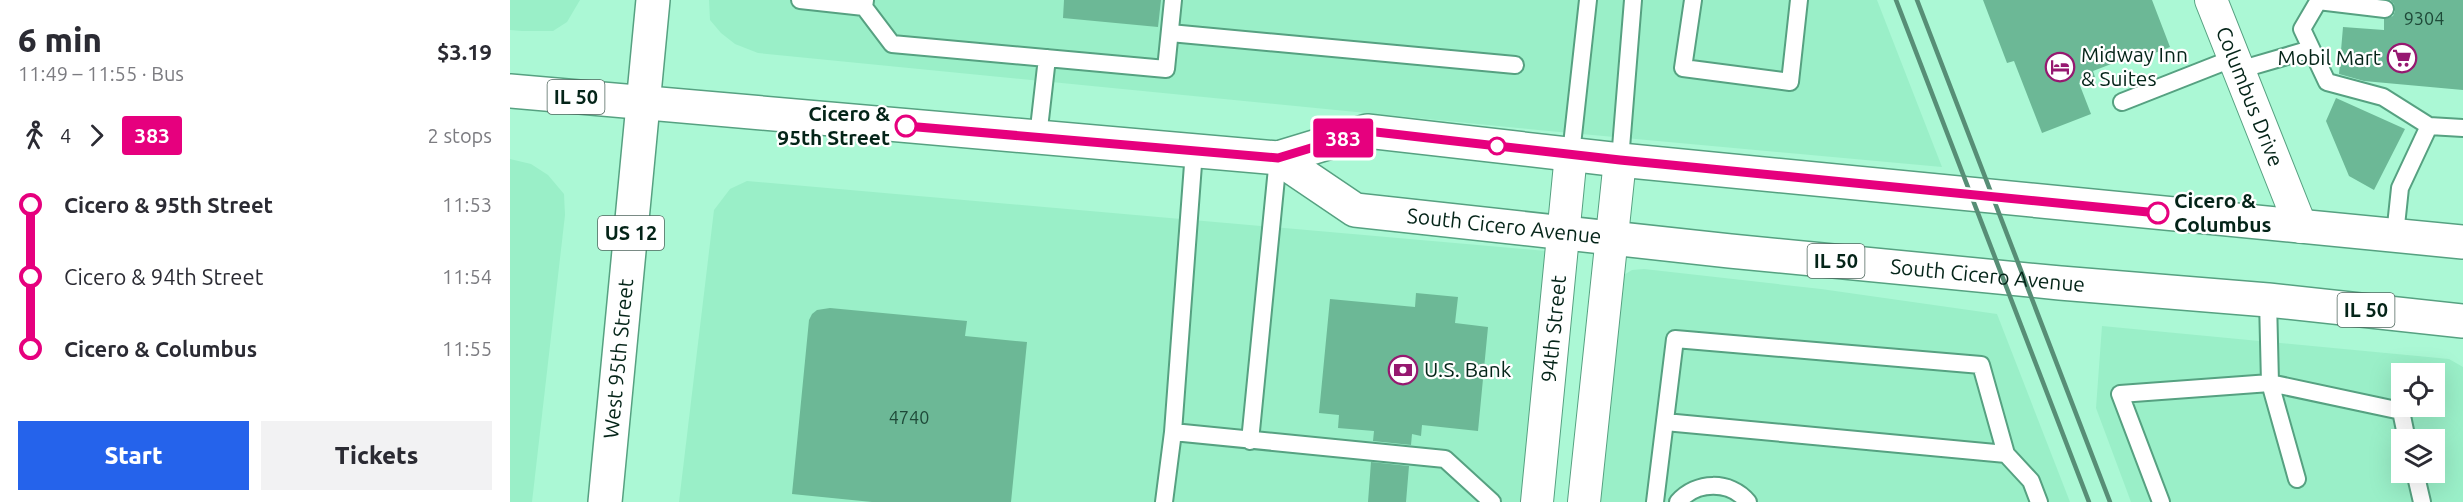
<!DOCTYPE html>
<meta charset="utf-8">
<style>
:root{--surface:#fff;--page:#f2f2f3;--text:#2b2b33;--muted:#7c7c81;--accent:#2563eb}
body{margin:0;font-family:Ubuntu,sans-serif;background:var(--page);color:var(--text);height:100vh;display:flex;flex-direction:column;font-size:22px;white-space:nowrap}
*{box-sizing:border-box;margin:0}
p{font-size:20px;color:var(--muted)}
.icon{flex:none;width:33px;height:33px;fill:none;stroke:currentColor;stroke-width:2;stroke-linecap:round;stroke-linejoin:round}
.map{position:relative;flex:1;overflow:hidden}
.drawer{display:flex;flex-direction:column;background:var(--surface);width:510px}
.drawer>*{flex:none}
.badge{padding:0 12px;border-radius:4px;font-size:21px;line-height:39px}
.buttons{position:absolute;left:1881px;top:363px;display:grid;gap:12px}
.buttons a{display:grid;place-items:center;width:54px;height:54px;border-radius:0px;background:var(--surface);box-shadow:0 6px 24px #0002;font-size:30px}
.map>.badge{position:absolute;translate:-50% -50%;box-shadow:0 0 0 3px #fff}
.legs{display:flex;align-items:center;gap:9px;height:66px;padding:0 18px;font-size:20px}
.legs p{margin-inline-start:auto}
.summary{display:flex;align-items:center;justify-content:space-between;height:102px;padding:0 18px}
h1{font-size:33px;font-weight:800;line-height:45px}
.action{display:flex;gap:12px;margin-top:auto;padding:12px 18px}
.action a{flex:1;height:69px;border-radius:0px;background:var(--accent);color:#fff;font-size:24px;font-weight:800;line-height:69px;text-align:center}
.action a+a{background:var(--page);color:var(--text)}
ul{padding:0 18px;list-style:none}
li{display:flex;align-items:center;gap:21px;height:72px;font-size:22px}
li i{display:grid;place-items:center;width:9px;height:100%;margin:0 8px;background:currentColor}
li i::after{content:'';width:15px;height:15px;margin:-8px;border:4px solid;border-radius:50%;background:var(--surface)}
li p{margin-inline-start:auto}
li:first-child i{background:linear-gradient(#0000 50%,currentColor 0)}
li:last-child i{background:linear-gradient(currentColor 50%,#0000 0)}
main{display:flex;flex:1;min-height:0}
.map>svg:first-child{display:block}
</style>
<main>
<section class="drawer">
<div class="summary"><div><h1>6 min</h1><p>11:49 – 11:55 · Bus</p></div><b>$3.19</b></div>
<div class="legs"><svg class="icon" aria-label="walk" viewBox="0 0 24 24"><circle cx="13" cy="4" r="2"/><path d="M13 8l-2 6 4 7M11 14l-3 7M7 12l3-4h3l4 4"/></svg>4<svg class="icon" aria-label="forward" viewBox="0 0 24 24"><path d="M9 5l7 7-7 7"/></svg><b class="badge" style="background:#e6007e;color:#fff">383</b><p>2 stops</p></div>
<ul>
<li><i style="color:#e6007e"></i><b>Cicero &amp; 95th Street</b><p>11:53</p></li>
<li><i style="color:#e6007e"></i><span>Cicero &amp; 94th Street</span><p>11:54</p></li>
<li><i style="color:#e6007e"></i><b>Cicero &amp; Columbus</b><p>11:55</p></li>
</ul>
<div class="action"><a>Start</a><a>Tickets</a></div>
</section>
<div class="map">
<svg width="1953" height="502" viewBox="0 0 1953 502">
<rect width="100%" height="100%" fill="#abf8d5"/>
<path fill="#9aefc8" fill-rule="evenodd" d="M0,0h70l-13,22 -14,9h-31l-12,-1z
M199,0h1168l65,167 -404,-37 -780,-77 -23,-9 -14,-11 -11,-13z
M0,159l21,5 17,11 16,19 1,21 -33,287h-22z
M237,181l799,70 -23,251h-844l35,-292 16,-21z
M1134,269l177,20 176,25 73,188h-472l24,-226 10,-6z
M1592,326l347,33 14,8v135h-332l-35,-94zM1892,374h32v32h-32zM1892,440h32v32h-32z"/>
<path fill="#6cb896" d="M554,0h97l-3,27 -95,-9z
M1473,0h169l18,47 -23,9 -2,-5 -52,20 2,6 -16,6 12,31 -49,19 -28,-72 -7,2z
M1880,0h73v90l-99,-9 -25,-7 4,-47 41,3v-11l9,-3 2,-5 -1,-7z
M1826,98l69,31 -31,61 -25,-14 -23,-55z
M906,293l42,4 -3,26 33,4 -10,104 -56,-6 -1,11 -9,-2 -1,11 -38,-4 1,-10 -36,-3 1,-13 -20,-2 11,-114 85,8z
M320,308l137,13 -2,15 62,6 -16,160h-139l-80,-8 17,-174 3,-6 5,-4z
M861,462l38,4 -3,36h-38z"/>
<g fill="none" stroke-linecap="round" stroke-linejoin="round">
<g stroke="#56a181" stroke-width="20">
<path id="lane" d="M290,0l64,7 1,-7
M1183,0l-10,68 107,14 9,-82
M1809,0l-17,29 25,53 56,15 46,29 34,2
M1808,1l67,8
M354,7l28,37 274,25 7,-69
M660,33l345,32
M1729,70l72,-21
M1612,102l112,-44
M528,137l9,-79
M1061,154l17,-154
M1110,160l13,-160
M1885,235l5,-47 29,-62
M1155,422l341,32
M663,432l272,27 47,43
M740,441l28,-283
M1905,472l7,30
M1787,479l-27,-96 131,28 6,29
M654,502l9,-70 21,-281
M1145,502l20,-163 306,26 25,89 25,27 8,21
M1168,502c18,-21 52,-22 70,0
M1651,502l-41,-108 150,-11 -2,-83"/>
</g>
<g stroke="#56a181" stroke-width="34">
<g id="street">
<path id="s1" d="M1701,0l90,227"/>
<path id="s2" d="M1027,502l34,-348"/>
<path d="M1074,502l36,-342"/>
</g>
</g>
<g stroke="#56a181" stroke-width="36">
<g id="primary">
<path d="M0,91l768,67 89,-27 253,29 843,82"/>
<path id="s3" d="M768,158l77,52 375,41 330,32 208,17 195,21"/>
<path id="s4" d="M95,502l48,-502"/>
</g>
</g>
<use href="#lane" stroke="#fff" stroke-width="16"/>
<use href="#street" stroke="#fff" stroke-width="32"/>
<use href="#primary" stroke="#fff" stroke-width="33"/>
<path stroke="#578e76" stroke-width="4.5" d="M1386,0l193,502
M1407,0l193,502"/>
</g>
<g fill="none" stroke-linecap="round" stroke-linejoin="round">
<g stroke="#fff" stroke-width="14">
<path id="line-1" d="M396,126l372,32 89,-27 253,29 538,53"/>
</g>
<use href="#line-1" stroke="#e6007e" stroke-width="9"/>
</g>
<defs>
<g id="supermarket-ring" transform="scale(1.5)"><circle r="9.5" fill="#fff" stroke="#961870" stroke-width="1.5"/><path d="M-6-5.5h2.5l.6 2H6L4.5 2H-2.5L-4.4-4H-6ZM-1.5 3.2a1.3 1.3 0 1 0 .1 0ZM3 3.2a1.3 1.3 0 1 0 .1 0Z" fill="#961870"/></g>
<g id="hotel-ring" transform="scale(1.5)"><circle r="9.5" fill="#fff" stroke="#961870" stroke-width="1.5"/><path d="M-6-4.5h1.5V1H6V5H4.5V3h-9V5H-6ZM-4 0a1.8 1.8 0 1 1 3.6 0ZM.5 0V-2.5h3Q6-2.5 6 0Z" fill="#961870"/></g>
<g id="bank-ring" transform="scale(1.5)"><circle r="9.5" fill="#fff" stroke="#961870" stroke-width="1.5"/><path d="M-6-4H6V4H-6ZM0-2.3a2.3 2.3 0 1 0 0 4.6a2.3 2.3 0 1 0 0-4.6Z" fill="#961870"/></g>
</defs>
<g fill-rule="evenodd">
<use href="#supermarket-ring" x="1892" y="58"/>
<use href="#hotel-ring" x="1550" y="67"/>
<use href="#bank-ring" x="893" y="370"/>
</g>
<g fill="#fff" stroke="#e6007e" stroke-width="3">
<circle cx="396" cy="126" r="10"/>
<circle cx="987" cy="146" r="8"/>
<circle cx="1648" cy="213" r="10"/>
</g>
<g text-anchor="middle" stroke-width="4.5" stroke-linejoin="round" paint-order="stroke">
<g font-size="18" fill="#1e4938">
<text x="1914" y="25">9304</text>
<text x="399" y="424">4740</text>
</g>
<g fill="#fff" stroke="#4f665d" stroke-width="1.5">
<rect x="37.5" y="80" width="57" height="34" rx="4.5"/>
<rect x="88" y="216" width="66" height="34" rx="4.5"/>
<rect x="1297.5" y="244" width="57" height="34" rx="4.5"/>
<rect x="1827.5" y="293" width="57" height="34" rx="4.5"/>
</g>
<g font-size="20" font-weight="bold" fill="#042418">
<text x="66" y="104">IL 50</text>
<text x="121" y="240">US 12</text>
<text x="1326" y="268">IL 50</text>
<text x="1856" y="317">IL 50</text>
</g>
<g font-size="21" fill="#042418" stroke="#fff" text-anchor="start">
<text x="1571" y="62">Midway Inn<tspan x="1571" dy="24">&amp; Suites</tspan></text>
<text x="1871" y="65" text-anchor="end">Mobil Mart</text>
<text x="914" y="377">U.S. Bank</text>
</g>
<g font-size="21" fill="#042418" stroke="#fff">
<text dy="7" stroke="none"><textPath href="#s1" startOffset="104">Columbus Drive</textPath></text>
<text dy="7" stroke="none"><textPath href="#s3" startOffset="243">South Cicero Avenue</textPath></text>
<text dy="7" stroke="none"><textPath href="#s3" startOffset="729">South Cicero Avenue</textPath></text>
<text dy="7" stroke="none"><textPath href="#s2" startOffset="174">94th Street</textPath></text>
<text dy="7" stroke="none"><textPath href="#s4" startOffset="144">West 95th Street</textPath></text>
</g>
<g font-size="21" font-weight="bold" fill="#042418" stroke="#fff" text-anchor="end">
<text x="380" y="121">Cicero &amp;<tspan x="380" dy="24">95th Street</tspan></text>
<text x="1664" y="208" text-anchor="start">Cicero &amp;<tspan x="1664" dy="24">Columbus</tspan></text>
</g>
</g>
</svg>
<div class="buttons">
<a><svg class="icon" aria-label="locate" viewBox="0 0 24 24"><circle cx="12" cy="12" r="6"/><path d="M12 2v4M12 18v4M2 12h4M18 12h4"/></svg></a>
<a><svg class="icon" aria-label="layers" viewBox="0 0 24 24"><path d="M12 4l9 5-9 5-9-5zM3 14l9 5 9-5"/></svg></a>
</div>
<b class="badge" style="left:833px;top:138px;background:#e6007e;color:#fff">383</b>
</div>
</main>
